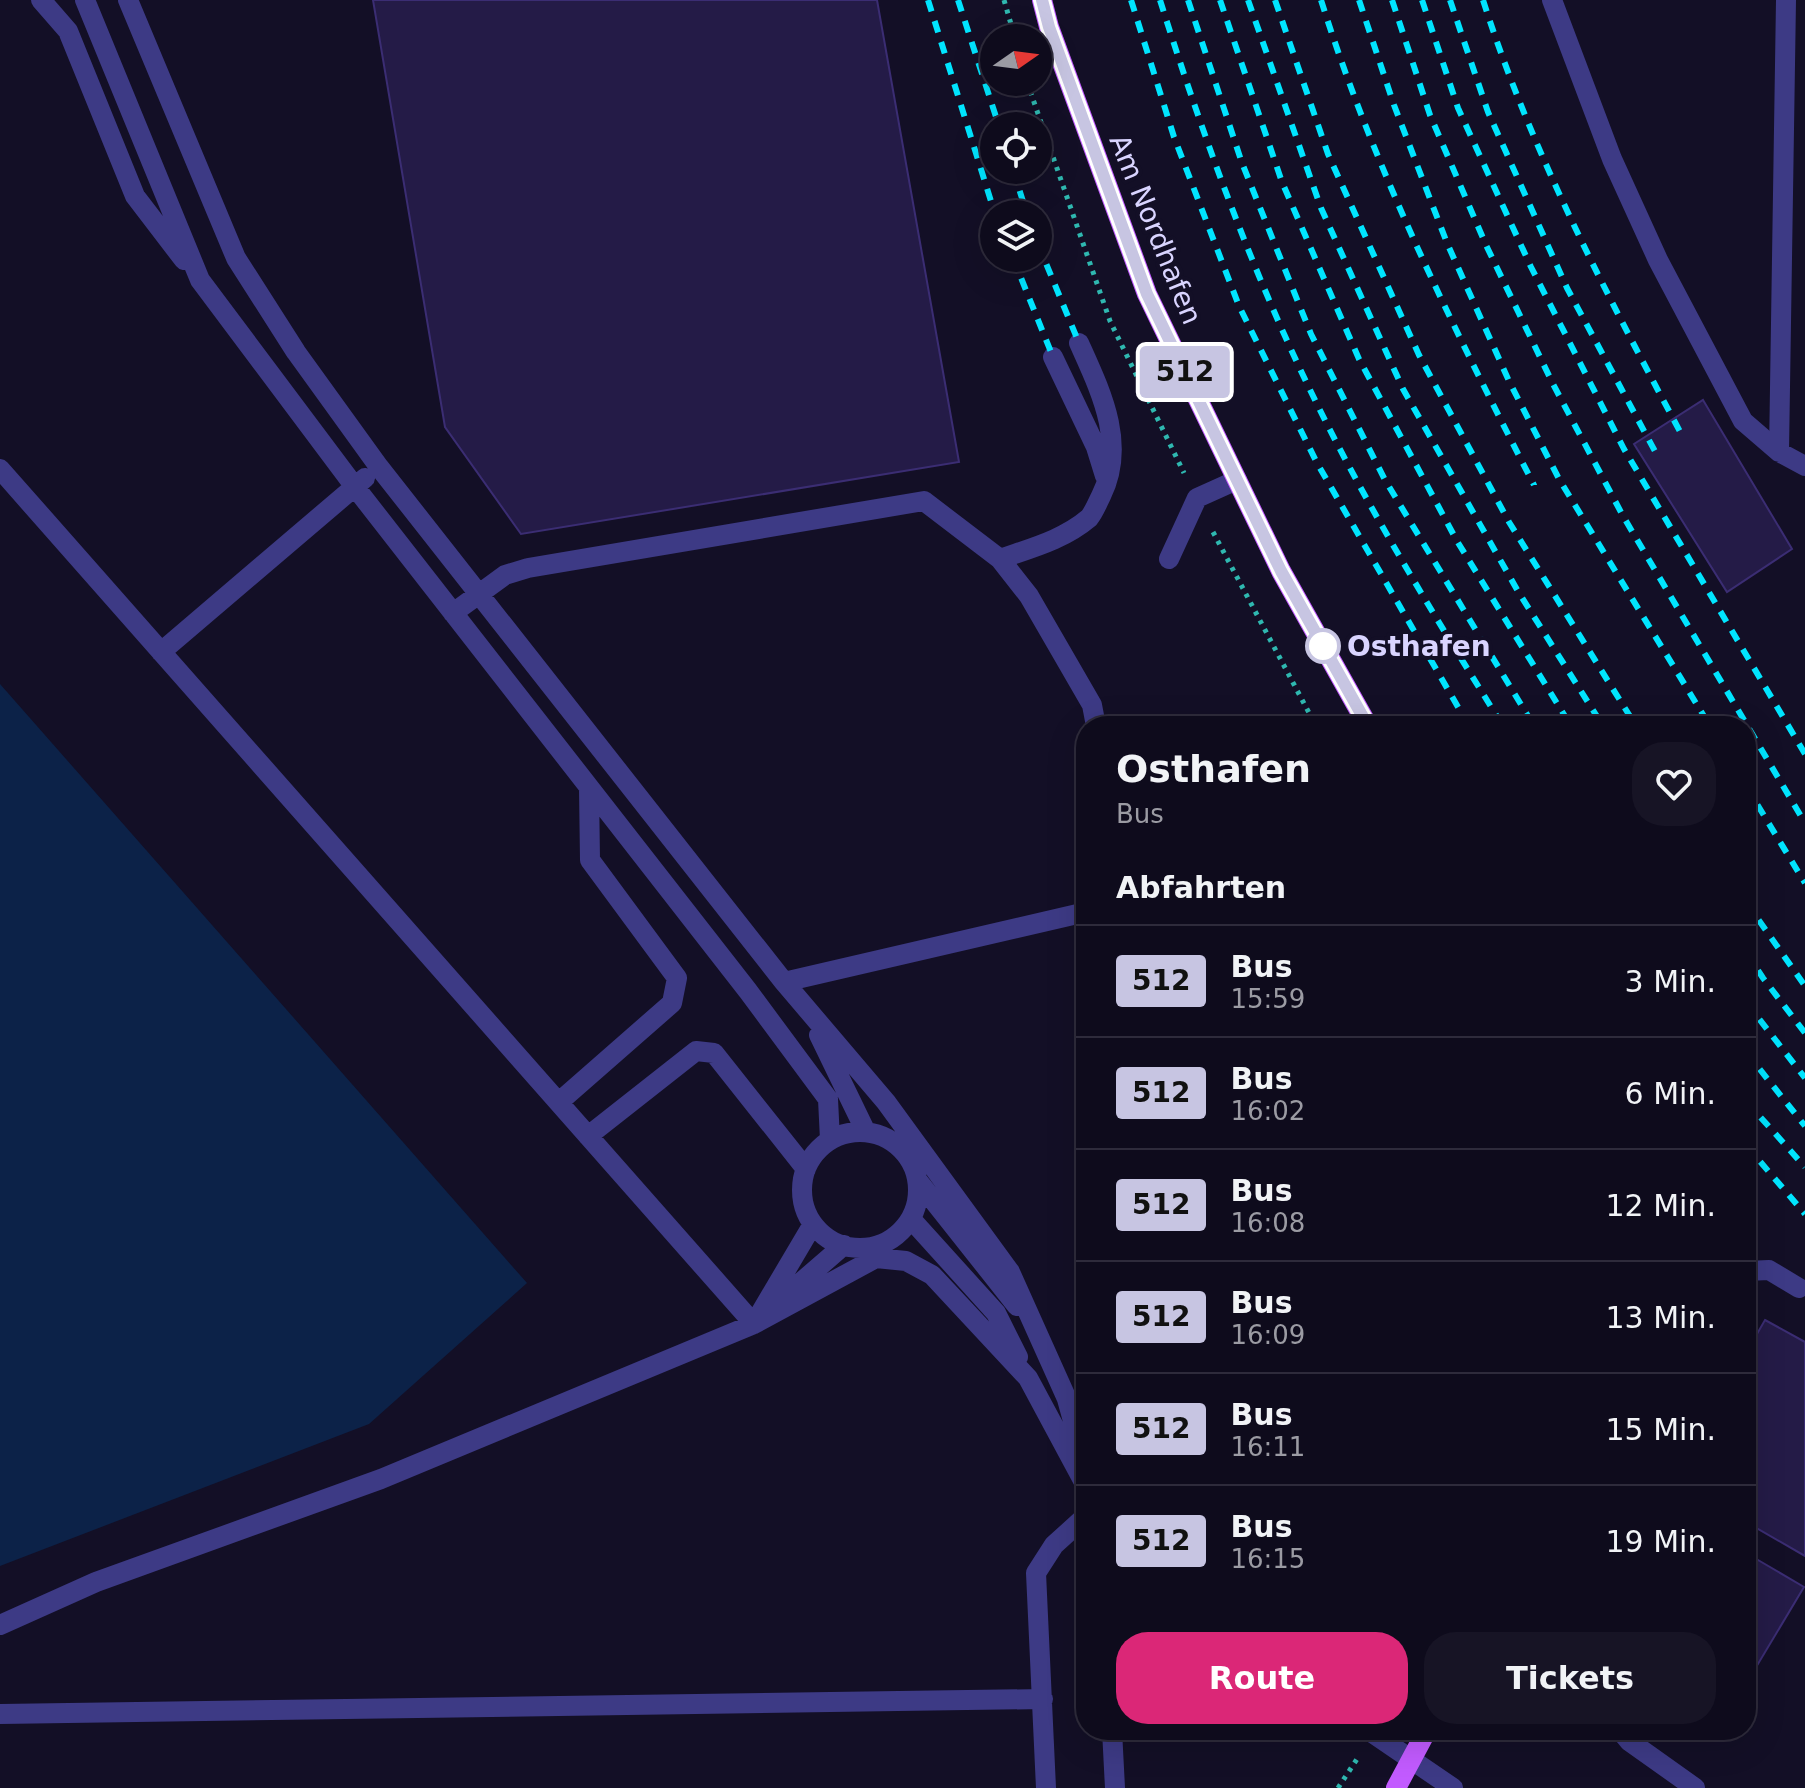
<!DOCTYPE html>
<html lang="de">
<style>
:root{--surface:#0e0b1c;--page:#171425;--text:#f1f3f6;--muted:#9b9ba3;--line:#2e2b3b;--accent:#db2777}
body{margin:0;font-family:"DejaVu Sans",sans-serif;background:var(--page);color:var(--text);height:100vh;display:flex;flex-direction:column;font-size:30px;white-space:nowrap}
*{box-sizing:border-box;margin:0}
p{font-size:26px;color:var(--muted)}
.icon{flex:none;width:44px;height:44px;fill:none;stroke:currentColor;stroke-width:2;stroke-linecap:round;stroke-linejoin:round}
.map{position:relative;flex:1;overflow:hidden}
.sheet{position:absolute;left:1076px;top:716px;width:680px;height:1024px;display:flex;flex-direction:column;background:var(--surface);border-radius:32px;box-shadow:0 8px 32px #0002,0 0 0 2px var(--line)}
.sheet>*{flex:none}
.badge{padding:0 16px;border-radius:6px;font-size:28px;line-height:52px}
.needle{width:52px;rotate:76deg}
.tools{position:absolute;left:980px;top:24px;display:grid;gap:16px}
.tools a{display:grid;place-items:center;width:72px;height:72px;border-radius:50%;background:var(--surface);box-shadow:0 8px 32px #0002,0 0 0 2px var(--line);font-size:40px}
.map>.badge{position:absolute;translate:-50% -50%;box-shadow:0 0 0 4px #fff}
h2{padding:0 40px;font-size:30px;line-height:72px}
.round{display:grid;place-items:center;flex:none;width:84px;height:84px;border-radius:32px;background:var(--page)}
.headline{display:flex;align-items:center;justify-content:space-between;height:136px;padding:0 40px}
h1{font-size:38px;font-weight:700;line-height:60px}
.action{display:flex;gap:16px;margin-top:auto;padding:16px 40px}
.action a{flex:1;height:92px;border-radius:32px;background:var(--accent);color:#fff;font-size:32px;font-weight:700;line-height:92px;text-align:center}
.action a+a{background:var(--page);color:var(--text)}
ul{padding:0;list-style:none}
li{display:flex;align-items:center;gap:24px;height:112px;padding:0 40px;border-top:2px solid var(--line)}
li div{flex:1}
li b{display:block;font-size:30px}
li em{font-style:normal}
li .badge{min-width:88px;font-weight:700;text-align:center}
.map>svg:first-child{display:block}
</style>
<div class="map">
<svg width="1805" height="1788" viewBox="0 0 1805 1788">
<rect width="100%" height="100%" fill="#130f26"/>
<path fill="#0c2248" d="M0,684l527,599 -158,141 -369,142z"/>
<path fill="#241b47" stroke="#3b2d73" stroke-width="2" d="M373,0h504l82,462 -438,72 -76,-107z
M1703,400l89,149 -65,43 -93,-148z
M1765,1320l40,22v214l-59,-34v-169z
M1746,1553l58,34 -58,97z"/>
<g fill="none" stroke-linecap="round" stroke-linejoin="round">
<path stroke="#2fb8b0" stroke-width="5" stroke-dasharray="4 6" stroke-linecap="butt" d="M1004,0l11,38
M1027,82l83,239 74,152
M1213,532l103,194
M1338,1788l19,-29"/>
<path stroke="#3d3a85" stroke-width="20" d="M41,0l27,31 67,165 49,64
M85,0l115,280 155,207 393,504 80,108 2,41
M128,0l108,258 60,94 83,115 405,515 102,120 124,170 57,127 19,69
M1552,0l60,159 46,101 85,161 36,31 26,14
M1053,357l43,90 9,29
M1779,452l7,-452
M0,469l754,855
M1000,559c31,-11 63,-19 89,-41 5,-6 8,-14 12,-22 26,-52 0,-104 -22,-153
M1169,559l28,-61 40,-18
M453,613l52,-38 23,-7 396,-67 76,58 29,37 63,109 4,21
M161,652l204,-174
M784,982l302,-70
M819,1035l47,97
M559,1102l113,-99 5,-25 -87,-118 -1,-72
M802 1190a58 58 0 1 1 116 0a58 58 0 1 1-116 0Z
M588,1136l108,-85 18,2 92,116
M918,1181l99,125
M911,1219l85,94 22,44
M1746,1271l23,-1 30,18
M784,1297l60,-52
M754,1324l59,-100
M0,1625l96,-43 285,-103 373,-155 122,-66 30,3 26,14 96,103 58,108
M0,1714l1043,-15
M1112,1730l3,58
M1368,1730l85,58
M1620,1730l9,11 66,47
M1046,1788l-10,-215 18,-28 32,-29"/>
<path stroke="#c25bff" stroke-width="20" d="M1042,0l7,27 98,267 134,277 87,155
M1396,1788l31,-58"/>
<path stroke="#00e5ff" stroke-width="6" stroke-dasharray="12 10" stroke-linecap="butt" d="M928,0l67,214
M958,0l41,126
M1131,0l43,137 65,169 78,157 152,263
M1160,0c46,146 99,291 169,428 52,102 113,200 174,298
M1188,0l54,163 69,171 74,146 149,246
M1220,0l62,182 77,177 98,182 114,185
M1248,0l73,208 82,181 116,204 84,133
M1275,0l53,154 91,201 90,167 127,204
M1321,0c53,169 132,327 213,485
M1359,0l35,105 53,138 62,138 50,98 151,247
M1392,0l38,115 56,130 67,139 70,132 182,307
M1422,0l36,108 73,159 93,182 181,305
M1450,0l38,112 79,176 90,167
M1483,0c49,154 125,297 201,439
M1013,170l14,44
M1038,244l41,99
M1013,258l40,99
M1746,786l59,97
M1746,902l59,84
M1746,952l17,26 42,55
M1746,1002l59,76
M1746,1052l59,74
M1746,1101l59,66
M1746,1145l59,69"/>
</g>
<g fill="none" stroke-linecap="round" stroke-linejoin="round">
<g stroke="#fff" stroke-width="18">
<path id="line" d="M1042,0l7,27 98,267 134,277 87,155"/>
</g>
<use href="#line" stroke="#c7c5e2" stroke-width="12"/>
</g>
<circle fill="#fff" stroke="#c7c5e2" stroke-width="4" cx="1323" cy="646" r="16"/>
<g text-anchor="middle" stroke-width="8" stroke-linejoin="round" paint-order="stroke">
<g font-size="28" fill="#d9d4ff" stroke="#130f26">
<text transform="translate(1156 229) rotate(68)" y="10">Am Nordhafen</text>
</g>
<g font-size="28" font-weight="bold" fill="#d9d4ff" stroke="#130f26" text-anchor="start">
<text x="1347" y="656">Osthafen</text>
</g>
</g>
</svg>
<div class="tools">
<a><svg class="needle" viewBox="-14 -14 28 28"><path d="M0-13l5 13h-10z" fill="#e53935"/><path d="M0 13l5-13h-10z" fill="#9b9ba3"/></svg></a>
<a><svg class="icon" aria-label="locate" viewBox="0 0 24 24"><circle cx="12" cy="12" r="6"/><path d="M12 2v4M12 18v4M2 12h4M18 12h4"/></svg></a>
<a><svg class="icon" aria-label="layers" viewBox="0 0 24 24"><path d="M12 4l9 5-9 5-9-5zM3 14l9 5 9-5"/></svg></a>
</div>
<b class="badge" style="left:1185px;top:372px;background:#c7c5e2;color:#111">512</b>
<section class="sheet">
<div class="headline"><div><h1>Osthafen</h1><p>Bus</p></div><a class="round"><svg class="icon" aria-label="heart" viewBox="0 0 24 24"><path d="M12 20l-8-8c-3-5 5-10 8-4 3-6 11-1 8 4z"/></svg></a></div>
<h2>Abfahrten</h2>
<ul>
<li><span class="badge" style="background:#c7c5e2;color:#111">512</span><div><b>Bus</b><p>15:59</p></div><em>3 Min.</em></li>
<li><span class="badge" style="background:#c7c5e2;color:#111">512</span><div><b>Bus</b><p>16:02</p></div><em>6 Min.</em></li>
<li><span class="badge" style="background:#c7c5e2;color:#111">512</span><div><b>Bus</b><p>16:08</p></div><em>12 Min.</em></li>
<li><span class="badge" style="background:#c7c5e2;color:#111">512</span><div><b>Bus</b><p>16:09</p></div><em>13 Min.</em></li>
<li><span class="badge" style="background:#c7c5e2;color:#111">512</span><div><b>Bus</b><p>16:11</p></div><em>15 Min.</em></li>
<li><span class="badge" style="background:#c7c5e2;color:#111">512</span><div><b>Bus</b><p>16:15</p></div><em>19 Min.</em></li>
</ul>
<div class="action"><a>Route</a><a>Tickets</a></div>
</section>
</div>
